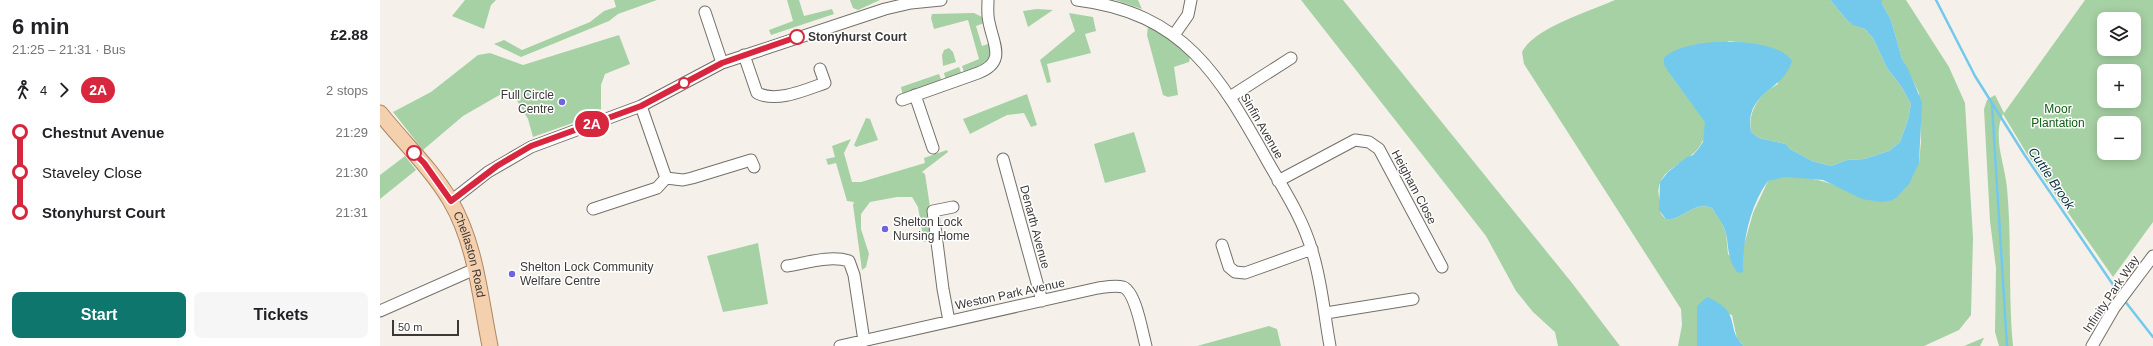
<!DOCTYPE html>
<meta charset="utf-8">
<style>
:root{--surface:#fff;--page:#f6f6f6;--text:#202124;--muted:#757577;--accent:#0f766e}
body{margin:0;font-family:Arial,sans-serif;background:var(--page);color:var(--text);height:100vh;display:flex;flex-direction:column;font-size:15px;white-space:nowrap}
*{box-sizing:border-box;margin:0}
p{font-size:13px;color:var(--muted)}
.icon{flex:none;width:22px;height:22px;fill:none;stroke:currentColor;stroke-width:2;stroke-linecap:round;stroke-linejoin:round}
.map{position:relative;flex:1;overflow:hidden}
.details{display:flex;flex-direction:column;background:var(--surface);width:380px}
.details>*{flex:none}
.badge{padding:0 8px;border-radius:13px;font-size:14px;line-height:26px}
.controls{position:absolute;left:1717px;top:12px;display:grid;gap:8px}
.controls a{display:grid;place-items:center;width:44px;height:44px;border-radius:8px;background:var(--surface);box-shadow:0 2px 10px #0003;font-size:20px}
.scale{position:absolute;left:12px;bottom:10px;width:67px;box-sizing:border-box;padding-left:4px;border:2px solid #3b3937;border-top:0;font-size:11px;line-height:14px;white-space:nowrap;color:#3b3937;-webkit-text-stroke:3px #fff;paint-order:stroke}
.map>.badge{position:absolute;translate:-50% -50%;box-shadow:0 0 0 2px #fff}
.legs{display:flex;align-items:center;gap:6px;height:44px;padding:0 12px;font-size:13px}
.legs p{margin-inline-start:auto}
.summary{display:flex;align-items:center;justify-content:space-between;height:68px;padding:0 12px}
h1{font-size:22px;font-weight:700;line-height:30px}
.button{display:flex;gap:8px;margin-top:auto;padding:8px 12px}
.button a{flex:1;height:46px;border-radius:8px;background:var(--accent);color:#fff;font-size:16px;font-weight:700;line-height:46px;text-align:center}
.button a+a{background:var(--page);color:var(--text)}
ul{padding:0 12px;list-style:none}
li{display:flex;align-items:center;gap:14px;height:40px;font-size:15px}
li i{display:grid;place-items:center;width:6px;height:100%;margin:0 5px;background:currentColor}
li i::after{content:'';width:10px;height:10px;margin:-5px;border:3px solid;border-radius:50%;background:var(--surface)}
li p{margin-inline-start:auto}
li:first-child i{background:linear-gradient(#0000 50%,currentColor 0)}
li:last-child i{background:linear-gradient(currentColor 50%,#0000 0)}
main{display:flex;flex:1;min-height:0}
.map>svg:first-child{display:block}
</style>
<main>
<section class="details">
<div class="summary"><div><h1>6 min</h1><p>21:25 – 21:31 · Bus</p></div><b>£2.88</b></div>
<div class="legs"><svg class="icon" aria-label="walk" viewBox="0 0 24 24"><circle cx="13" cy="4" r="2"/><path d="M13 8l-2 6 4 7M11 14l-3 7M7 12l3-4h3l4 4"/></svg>4<svg class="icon" aria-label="forward" viewBox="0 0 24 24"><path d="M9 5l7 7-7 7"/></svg><b class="badge" style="background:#d7263d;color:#fff">2A</b><p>2 stops</p></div>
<ul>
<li><i style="color:#d7263d"></i><b>Chestnut Avenue</b><p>21:29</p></li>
<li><i style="color:#d7263d"></i><span>Staveley Close</span><p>21:30</p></li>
<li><i style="color:#d7263d"></i><b>Stonyhurst Court</b><p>21:31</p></li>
</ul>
<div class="button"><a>Start</a><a>Tickets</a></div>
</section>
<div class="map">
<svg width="1773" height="346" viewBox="0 0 1773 346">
<rect width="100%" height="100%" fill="#f5f1ea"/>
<path fill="#a6d1a4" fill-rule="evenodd" d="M85,0h31l-5,5 -7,24 -32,-13z
M234,0h43l-39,14 -9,7 -88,36 -27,-13 10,-4 18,10 68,-28 14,-11 12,-4z
M407,0h12l5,16 28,-7 2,5 -63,21 -2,-5 24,-9z
M470,0h30l-22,10 -5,-2z
M735,0h23l4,9z
M921,0h42l229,283 48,63h-62l-3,-14 -22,-20 -17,-21 -30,-55z
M1235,0h215l17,20 7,5 11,4 8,9 14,30 14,18 10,18 -3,16 -8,22 -11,9 -25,8 -17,1 -16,6 -19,-5 -22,-12 -4,-5 -27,-6 -8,-6c-3,-22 8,-37 27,-48l-13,-38 -36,-5 -60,32 37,49c1,42 -41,37 -47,65 -2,5 1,11 1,16 0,8 -1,10 6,16 17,2 27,-19 46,-11l9,13 5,12 2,21 14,18v-20l11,-39 15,-32c21,-9 53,-2 74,7l77,-25 2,-22 -2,-48 -17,-34 -11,-39 -9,-16v-4h24l43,67 16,36 8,135 -2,77 -12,15 -35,16h-180l-7,-7 -5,-24 -35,-9v40h-19l4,-21 -1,-16 -157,-245 -2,-12c12,-24 68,-41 93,-52z
M1705,0h68v222l-40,55 -86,-123 -24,-40c-11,23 2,50 4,74 5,53 1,106 6,158h-14l-4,-14 1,-64 -6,-47 -6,-112 3,-9 8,-5 9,18zM1724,19h30v30h-30zM1724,71h30v30h-30zM1724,123h30v30h-30z
M657,9l16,1 -25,17 -5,-16z
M594,13l8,4 2,6 -8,3 6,20 9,-3 -1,17 -8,8 -17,7 -3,-9 17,-7 -11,-39 -34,9 -3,-11 1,-4z
M689,13l24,4 3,14 -11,3 6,19 -44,11 4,18 -4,1 -7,-23 35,-29z
M768,26l12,6 30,25 -1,5 -15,5 4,28 -10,2 -5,-2 -16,-60z
M239,35l11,29 -25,10 -4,11v28l-68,24 -5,-18 -18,-30 -47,27 -40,34 -30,-38 38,-20 47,-37 12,-2 33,12z
M569,48l4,4 3,10 -13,4 -1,-11 2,-5z
M579,67l3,8 -16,6 -2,-8z
M559,74l3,8 -39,15 -2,-10z
M647,94l10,31 -6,2 -7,-14 -17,2 -37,19 -7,-15z
M486,118l4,1 8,21 -22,7 -2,-2z
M754,132l12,40 -41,11 -11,-39z
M471,139l-7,14 8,29h9l64,-19 -1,-5 23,-8 1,2 -26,20 3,2 10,66 -11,2 -6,-35 -6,-10h-15l-27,5 -9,12v15l8,25 -3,13 -4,3 -9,-65 1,-3 -7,-1 -11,-38 -8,2 -2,-6 9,-2 -3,-11z
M25,156l11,14 -36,29v-24z
M378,243l10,61 -45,8 -16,-56z
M889,326l8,3 4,17h-84z
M1604,338l-4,8h-16l19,-8z"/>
<path fill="#73c9ec" d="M1450,0h52v4l9,16 11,39 6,10 14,33 -3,61 -10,21 -13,14 -6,3 -9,1 -19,-3 -39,-19 -37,-3 -18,4c-18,24 -26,62 -25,91l-5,1c-11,-13 -9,-25 -12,-40 -3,-10 -9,-17 -14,-25 -19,-8 -29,13 -46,11l-7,-9 1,-28 8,-10 19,-15 6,-2 6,-7 4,-6 2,-20 -36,-49 -5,-9v-6c20,-22 114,-22 128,3 -9,31 -48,31 -41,71l8,6 27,6 4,5 22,12 19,5 16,-6 17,-1 25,-8 11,-9 8,-22 3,-16 -10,-18 -14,-18 -14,-30 -8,-9 -12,-4 -6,-5z
M1327,297c37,16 17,31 37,49h-47v-40z"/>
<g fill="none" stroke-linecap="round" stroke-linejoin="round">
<path stroke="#73c9ec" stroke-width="2.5" d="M1556,0l39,76 49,78 96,141
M1612,105l15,241
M1744,300l29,37"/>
<g stroke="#737069" stroke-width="13">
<path id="minor" d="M697,0c107,13 142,75 191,162 16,28 35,57 44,89 10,31 12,63 18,95
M325,12l17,51
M794,35l14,-20 3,-15
M364,55l13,38c20,10 48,-3 68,-10l-5,-14
M535,95l18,53
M850,97l61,-39
M522,100l76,-27c29,-11 15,-29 11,-51 -2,-7 -1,-15 -1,-22
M261,106l25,72 17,2 9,-2 59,-18 3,7
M623,159l39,142
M898,181l77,-41 14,2 10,7 63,118
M71,201l37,-29 43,-25 110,-41 81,-43 163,-54 26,-6 30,-3
M213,209l64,-21 9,-10
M842,245l7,22 6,5 10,1 67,-24
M407,266c19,-3 43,-11 62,-5l5,14 10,66
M0,311l95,-42
M946,313l87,-14
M569,321l-6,-32 -10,-78 20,-4
M460,346l258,-58c8,-1 17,-3 25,-1 13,5 19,45 23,59
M1712,346l22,-38 39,-52"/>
</g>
<g stroke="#ae8763" stroke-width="17">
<g id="major">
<path id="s1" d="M0,113c23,29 51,55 70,87 26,44 30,97 40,146"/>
</g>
</g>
<use href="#minor" stroke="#fff" stroke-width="11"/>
<use href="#major" stroke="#f4d0af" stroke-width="15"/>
</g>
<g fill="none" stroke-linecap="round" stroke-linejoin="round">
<g stroke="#fff" stroke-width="9">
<path id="line-1" d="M34,153l10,10 27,38 46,-35 34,-20 110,-40 81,-43 75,-26"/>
</g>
<use href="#line-1" stroke="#d7263d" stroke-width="6"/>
</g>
<g fill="#fff" stroke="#d7263d" stroke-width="2">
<circle cx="417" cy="37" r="7"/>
<circle cx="304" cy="83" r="5"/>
<circle cx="34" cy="153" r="7"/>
</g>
<g fill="#6f64de" stroke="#fff" stroke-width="1.5">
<circle cx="182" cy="102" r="4"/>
<circle cx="505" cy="229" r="4"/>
<circle cx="132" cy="274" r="4"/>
</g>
<g text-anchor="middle" stroke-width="3" stroke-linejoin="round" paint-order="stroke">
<g font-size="12" font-weight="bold" fill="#3b3937" stroke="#fff" text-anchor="start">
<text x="428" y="41">Stonyhurst Court</text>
</g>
<g font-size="12" fill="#3b3937" stroke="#fff" text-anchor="start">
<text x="174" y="99" text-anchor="end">Full Circle<tspan x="174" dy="14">Centre</tspan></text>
<text x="513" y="226">Shelton Lock<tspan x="513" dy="14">Nursing Home</tspan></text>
<text x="140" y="271">Shelton Lock Community<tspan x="140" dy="14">Welfare Centre</tspan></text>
</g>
<g font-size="12" fill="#0d5a11" stroke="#fff">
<text x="1678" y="113">Moor<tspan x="1678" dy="14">Plantation</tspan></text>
</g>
<g font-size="12" fill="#3b3937" stroke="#fff">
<text transform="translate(882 126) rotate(60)" y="4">Sinfin Avenue</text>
<text transform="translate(1034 187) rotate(62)" y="4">Heigham Close</text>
<text transform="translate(655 227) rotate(75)" y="4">Denarth Avenue</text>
<text dy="4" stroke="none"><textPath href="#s1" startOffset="170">Chellaston Road</textPath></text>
<text transform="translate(630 294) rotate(-12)" y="4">Weston Park Avenue</text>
<text transform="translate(1731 294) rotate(-56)" y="4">Infinity Park Way</text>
</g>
<g font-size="13" font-style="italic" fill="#093241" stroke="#fff">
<text transform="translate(1672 178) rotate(56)" y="5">Cuttle Brook</text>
</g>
</g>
</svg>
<div class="controls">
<a><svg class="icon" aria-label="layers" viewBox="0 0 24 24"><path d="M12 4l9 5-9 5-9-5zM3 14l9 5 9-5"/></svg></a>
<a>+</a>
<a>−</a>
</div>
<div class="scale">50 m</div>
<b class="badge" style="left:212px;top:124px;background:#d7263d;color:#fff">2A</b>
</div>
</main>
